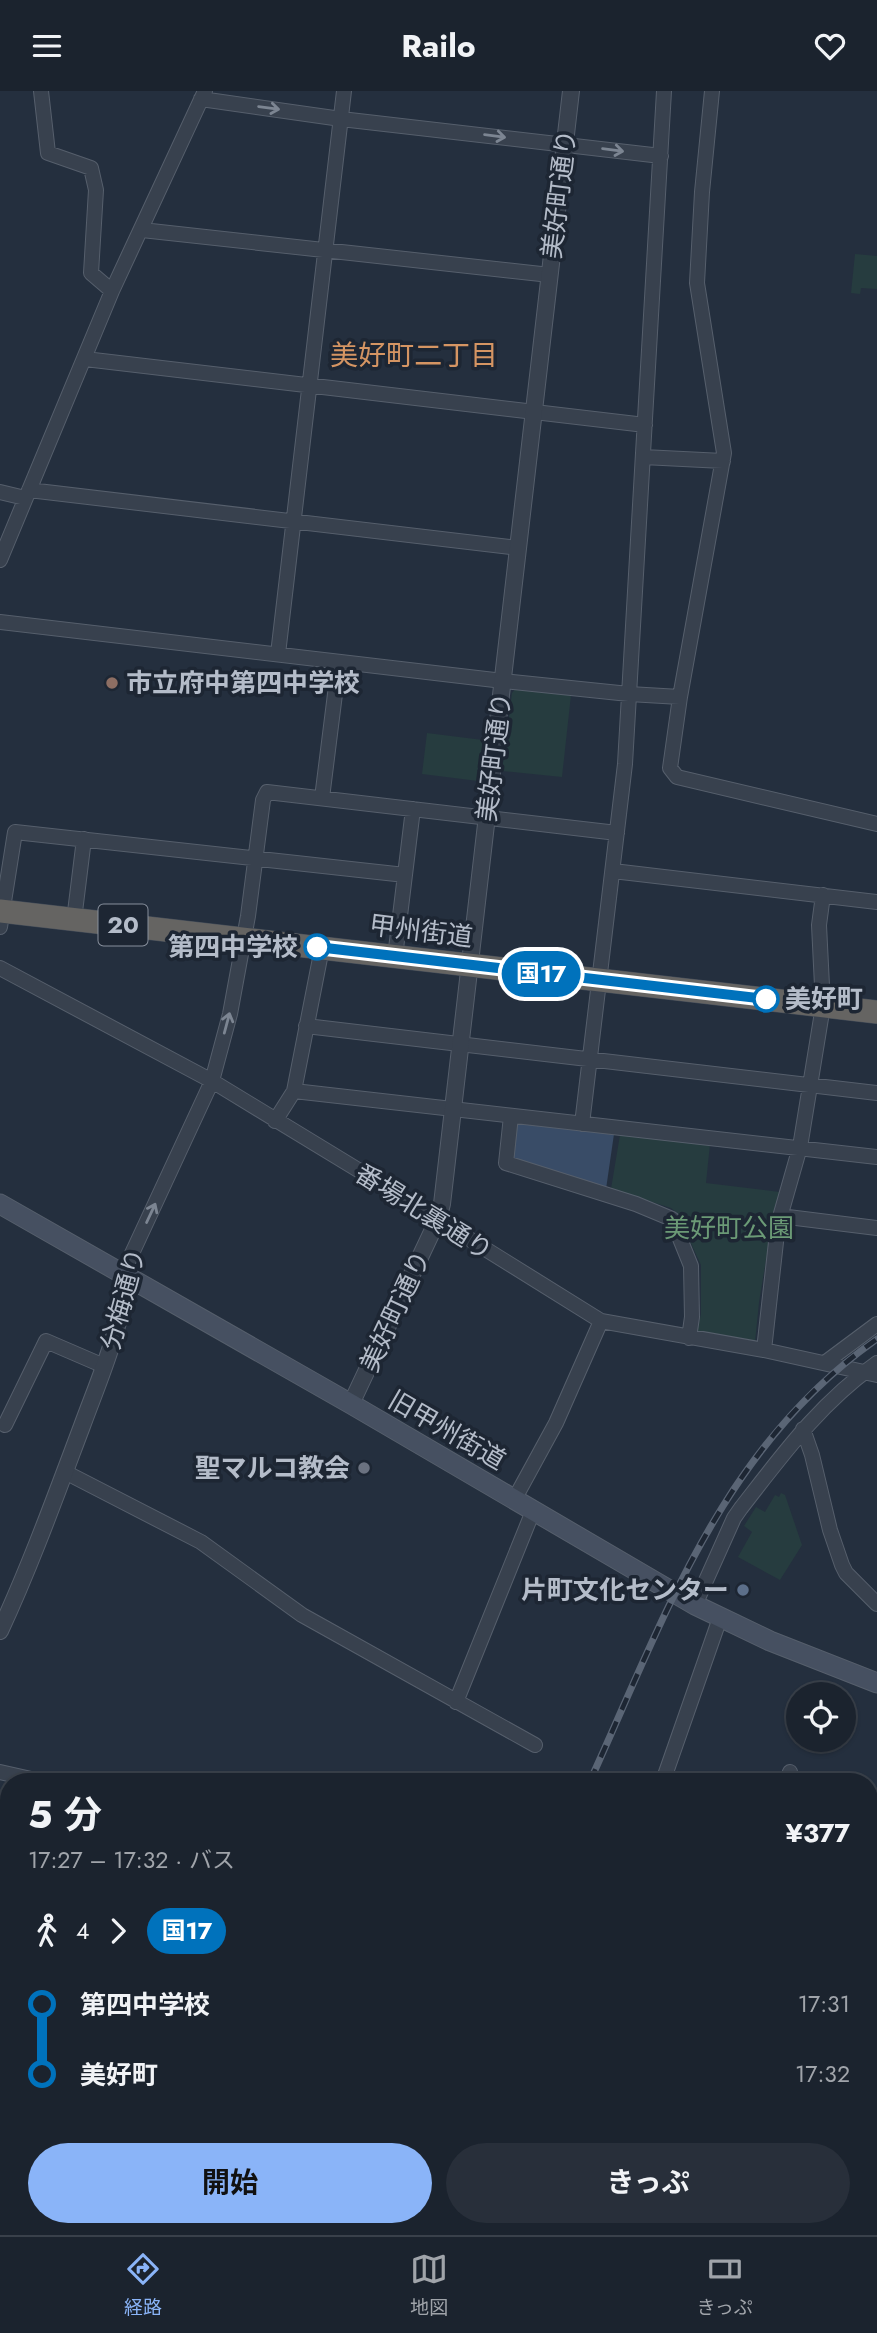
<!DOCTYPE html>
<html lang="ja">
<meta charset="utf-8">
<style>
:root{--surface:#1b232e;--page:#282f3a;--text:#f1f3f6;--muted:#a0a4aa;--line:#39404a;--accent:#8ab4f8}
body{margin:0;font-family:Jost,"Noto Sans JP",sans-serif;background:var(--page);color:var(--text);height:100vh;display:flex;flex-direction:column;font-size:26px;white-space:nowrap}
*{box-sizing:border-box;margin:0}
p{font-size:23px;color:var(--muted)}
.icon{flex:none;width:38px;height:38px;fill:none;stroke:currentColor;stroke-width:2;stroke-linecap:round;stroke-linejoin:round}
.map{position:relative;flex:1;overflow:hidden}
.side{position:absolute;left:0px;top:1682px;width:878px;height:464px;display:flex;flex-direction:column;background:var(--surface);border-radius:28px 28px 0 0;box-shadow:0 2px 5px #0004,0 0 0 2px var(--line)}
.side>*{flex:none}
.badge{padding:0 14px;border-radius:23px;font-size:24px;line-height:46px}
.tools{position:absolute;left:786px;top:1591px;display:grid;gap:14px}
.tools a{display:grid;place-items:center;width:70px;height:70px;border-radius:50%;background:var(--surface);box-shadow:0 2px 5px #0004,0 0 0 2px var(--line);font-size:35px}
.map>.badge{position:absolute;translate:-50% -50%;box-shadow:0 0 0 4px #fff}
.legs{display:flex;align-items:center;gap:10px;height:77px;padding:0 28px;font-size:23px}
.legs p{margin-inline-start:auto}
.headline{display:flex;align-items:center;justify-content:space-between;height:119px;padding:0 28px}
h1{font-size:38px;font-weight:700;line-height:52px}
.primary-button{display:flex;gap:14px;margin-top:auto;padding:14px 28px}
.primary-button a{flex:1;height:80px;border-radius:42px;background:var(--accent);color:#111;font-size:28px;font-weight:700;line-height:80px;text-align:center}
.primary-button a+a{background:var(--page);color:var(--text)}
ul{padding:0 28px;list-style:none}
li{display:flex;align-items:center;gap:24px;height:70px;font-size:26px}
li i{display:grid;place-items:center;width:10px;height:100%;margin:0 9px;background:currentColor}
li i::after{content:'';width:18px;height:18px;margin:-9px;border:5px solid;border-radius:50%;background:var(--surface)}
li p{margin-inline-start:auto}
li:first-child i{background:linear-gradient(#0000 50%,currentColor 0)}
li:last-child i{background:linear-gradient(currentColor 50%,#0000 0)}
header{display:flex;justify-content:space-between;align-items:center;height:91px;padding:0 28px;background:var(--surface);font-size:32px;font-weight:700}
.dock{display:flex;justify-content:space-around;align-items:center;height:98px;border-top:2px solid var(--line);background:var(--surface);font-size:19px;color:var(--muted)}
.dock a{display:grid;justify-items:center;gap:4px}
.dock .current{color:var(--accent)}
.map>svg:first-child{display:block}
</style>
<header><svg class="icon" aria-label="menu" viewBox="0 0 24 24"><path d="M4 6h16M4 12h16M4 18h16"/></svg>Railo<svg class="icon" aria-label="heart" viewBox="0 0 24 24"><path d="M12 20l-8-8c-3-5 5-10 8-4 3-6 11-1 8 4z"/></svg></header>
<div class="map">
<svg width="877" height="2144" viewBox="0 0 877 2144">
<rect width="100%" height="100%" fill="#242f3e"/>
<path fill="#263c3f" d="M855,163l22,2v33l-16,-1 -1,6 -9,-1z
M516,597l55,7 -9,82 -60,-6 10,-78z
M427,642l56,7 -5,41 -56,-7z
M620,1044l90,9 -4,39 74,9 -5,14 -16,96 -4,40 -58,-10 4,-18v-49l-24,-52 -6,-5 -60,-19z
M781,1402l4,2 17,50 -22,35 -42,-23 14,-25 -8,-6 12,-19 9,5 10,-17 4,2z"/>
<path fill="#394c67" d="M516,1032l98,11 -8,55 -94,-30z"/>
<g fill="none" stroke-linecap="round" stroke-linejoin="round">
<g stroke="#565f6c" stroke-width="11">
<path id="pedestrian" d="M609,2137l63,7
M694,2144l1,-7"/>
</g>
<g stroke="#565f6c" stroke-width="16">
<path id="minor" d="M41,0l7,62 43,15 5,22 -5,83 21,18
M712,0l-10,101 -5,91 27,170 -44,244 -10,71 7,9 200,47
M201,8l140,20 320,37
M142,139l408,45
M85,268l560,66
M643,366l80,4
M29,399l489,58
M0,401l25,6
M0,469l112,-269 93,-200
M0,531l503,59 126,13 51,3
M278,563l66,-563
M322,707l17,-136
M613,780l264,31
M74,829l10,-81
M0,836l15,-95 390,43
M395,866l18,-148
M0,877l212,113 161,98 228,142 163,29 113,25
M306,935l571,67
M294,1000l583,66
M511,1025l-5,47 130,41 36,15 19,47 1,51 -3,21
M275,1030l19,-30 28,-143
M582,1033l43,-360 39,-673
M780,1125l97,12
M126,1185l2,-14 84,-181 18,-67 18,-98 15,-116 4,-8 350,41
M764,1259l14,-126 22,-77 23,-141 -4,-81 4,-30
M826,1271l51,-38
M5,1334l41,-84 58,25
M803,1338l9,26 18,75 12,35 4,8 31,31
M65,1381l136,70 101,73 233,130
M514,1409l42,-77 45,-102
M695,1514l39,-87 7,-10c42,-54 80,-106 136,-145
M456,1611l77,-191
M0,1681l40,9
M663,1690l57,-163
M787,1690l3,-9
M870,1730h7
M0,1827l9,4
M0,1964h9
M870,1972l7,4
M0,2142l20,-5
M265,2144l1,-7"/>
</g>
<g stroke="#565f6c" stroke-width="18">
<path id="tertiary" d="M351,1313l87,-185 4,-15 129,-1113
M0,1540c31,-67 56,-136 82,-205 18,-49 40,-98 44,-150
M870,1891l7,-15
M422,2144l4,-7
M834,2144v-7"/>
</g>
<g stroke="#565f6c" stroke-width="21">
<path id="secondary" d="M0,1113l351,200 344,201 75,36 107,42"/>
</g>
<g stroke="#434c59" stroke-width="24">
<path id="trunk" d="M0,820l877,101"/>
</g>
<use href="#pedestrian" stroke="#38414e" stroke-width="10"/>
<use href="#minor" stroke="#38414e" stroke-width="14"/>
<use href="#tertiary" stroke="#38414e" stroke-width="16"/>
<use href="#secondary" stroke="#465061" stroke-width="19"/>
<use href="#trunk" stroke="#656462" stroke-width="23"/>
<g stroke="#5a6575" stroke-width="7">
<path id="rail" d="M590,1690c75,-164 132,-334 287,-442
M0,1890h9
M870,1903l7,1
M382,2144l3,-7"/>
</g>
<use href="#rail" stroke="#1d2633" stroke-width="4.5" stroke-dasharray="13" stroke-linecap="butt"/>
</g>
<defs><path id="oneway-shaft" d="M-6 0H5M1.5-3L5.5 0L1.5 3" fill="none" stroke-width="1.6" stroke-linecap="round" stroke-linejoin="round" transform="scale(1.75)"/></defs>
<g stroke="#7c8592">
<use href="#oneway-shaft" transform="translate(269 17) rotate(8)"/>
<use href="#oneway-shaft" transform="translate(495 45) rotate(7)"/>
<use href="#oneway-shaft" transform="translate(613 59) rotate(7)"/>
<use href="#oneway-shaft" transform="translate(227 932) rotate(-75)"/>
<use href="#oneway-shaft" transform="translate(151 1122) rotate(-65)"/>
</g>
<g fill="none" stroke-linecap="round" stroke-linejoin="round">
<g stroke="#fff" stroke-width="16">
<path id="line-1" d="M317,856l449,52"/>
</g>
<use href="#line-1" stroke="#0072bc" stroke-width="10"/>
</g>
<circle fill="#8d6e63" stroke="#1d2633" stroke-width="2.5" cx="112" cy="592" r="7"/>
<g fill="#fff" stroke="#0072bc" stroke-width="3.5">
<circle cx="317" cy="856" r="12"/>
<circle cx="766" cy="908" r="12"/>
</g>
<circle fill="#6b7280" stroke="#1d2633" stroke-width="2.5" cx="364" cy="1377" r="7"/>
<circle fill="#5c6f8a" stroke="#1d2633" stroke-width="2.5" cx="743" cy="1499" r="7"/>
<g text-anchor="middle" stroke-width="7" stroke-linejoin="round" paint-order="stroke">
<rect fill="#1d2633" stroke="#878f9c" stroke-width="2" x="98.5" y="813.5" width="49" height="41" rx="5"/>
<g font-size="24" font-weight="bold" fill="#b4bcc9">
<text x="123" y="842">20</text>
</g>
<g font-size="26" fill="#b4bcc9" stroke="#1d2633">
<text transform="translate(559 103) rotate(-83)" y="9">美好町通り</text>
<text transform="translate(494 666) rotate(-83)" y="9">美好町通り</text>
<text transform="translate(421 840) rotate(7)" y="9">甲州街道</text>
<text transform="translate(424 1121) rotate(32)" y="9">番場北裏通り</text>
<text transform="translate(123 1208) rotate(-75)" y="9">分梅通り</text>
<text transform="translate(395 1220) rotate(-65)" y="9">美好町通り</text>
<text transform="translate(447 1339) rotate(30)" y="9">旧甲州街道</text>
</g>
<g font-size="26" font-weight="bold" fill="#b4bcc9" stroke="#1d2633" text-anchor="end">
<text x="126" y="601" text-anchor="start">市立府中第四中学校</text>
<text x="350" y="1386">聖マルコ教会</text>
<text x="729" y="1508">片町文化センター</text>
</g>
<g font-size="26" font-weight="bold" fill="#b4bcc9" stroke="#1d2633" text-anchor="end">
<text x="298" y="865">第四中学校</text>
<text x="785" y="917" text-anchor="start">美好町</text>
</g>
<g font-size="26" fill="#6b9a76" stroke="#1d2633">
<text x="729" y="1146">美好町公園</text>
</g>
<g font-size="28" fill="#d59563" stroke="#1d2633">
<text x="414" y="274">美好町二丁目</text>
</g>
</g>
</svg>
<div class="tools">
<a><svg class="icon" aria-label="locate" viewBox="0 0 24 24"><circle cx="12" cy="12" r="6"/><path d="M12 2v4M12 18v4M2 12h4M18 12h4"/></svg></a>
</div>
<b class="badge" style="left:541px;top:883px;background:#0072bc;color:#fff">国17</b>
<section class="side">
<div class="headline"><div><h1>5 分</h1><p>17:27 – 17:32 · バス</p></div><b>¥377</b></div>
<div class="legs"><svg class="icon" aria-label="walk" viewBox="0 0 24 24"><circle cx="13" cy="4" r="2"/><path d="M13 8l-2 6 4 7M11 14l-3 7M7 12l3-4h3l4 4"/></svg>4<svg class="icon" aria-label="forward" viewBox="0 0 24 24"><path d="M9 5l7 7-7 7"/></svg><b class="badge" style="background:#0072bc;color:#fff">国17</b></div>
<ul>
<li><i style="color:#0072bc"></i><b>第四中学校</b><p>17:31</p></li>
<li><i style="color:#0072bc"></i><b>美好町</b><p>17:32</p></li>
</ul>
<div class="primary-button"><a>開始</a><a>きっぷ</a></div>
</section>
</div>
<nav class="dock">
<a class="current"><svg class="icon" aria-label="directions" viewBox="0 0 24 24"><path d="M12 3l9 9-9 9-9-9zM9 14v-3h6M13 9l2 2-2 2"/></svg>経路</a>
<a><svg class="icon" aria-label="map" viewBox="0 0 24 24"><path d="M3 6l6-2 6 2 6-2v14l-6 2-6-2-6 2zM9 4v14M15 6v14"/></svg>地図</a>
<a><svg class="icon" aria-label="tickets" viewBox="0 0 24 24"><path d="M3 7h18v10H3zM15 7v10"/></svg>きっぷ</a>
</nav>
